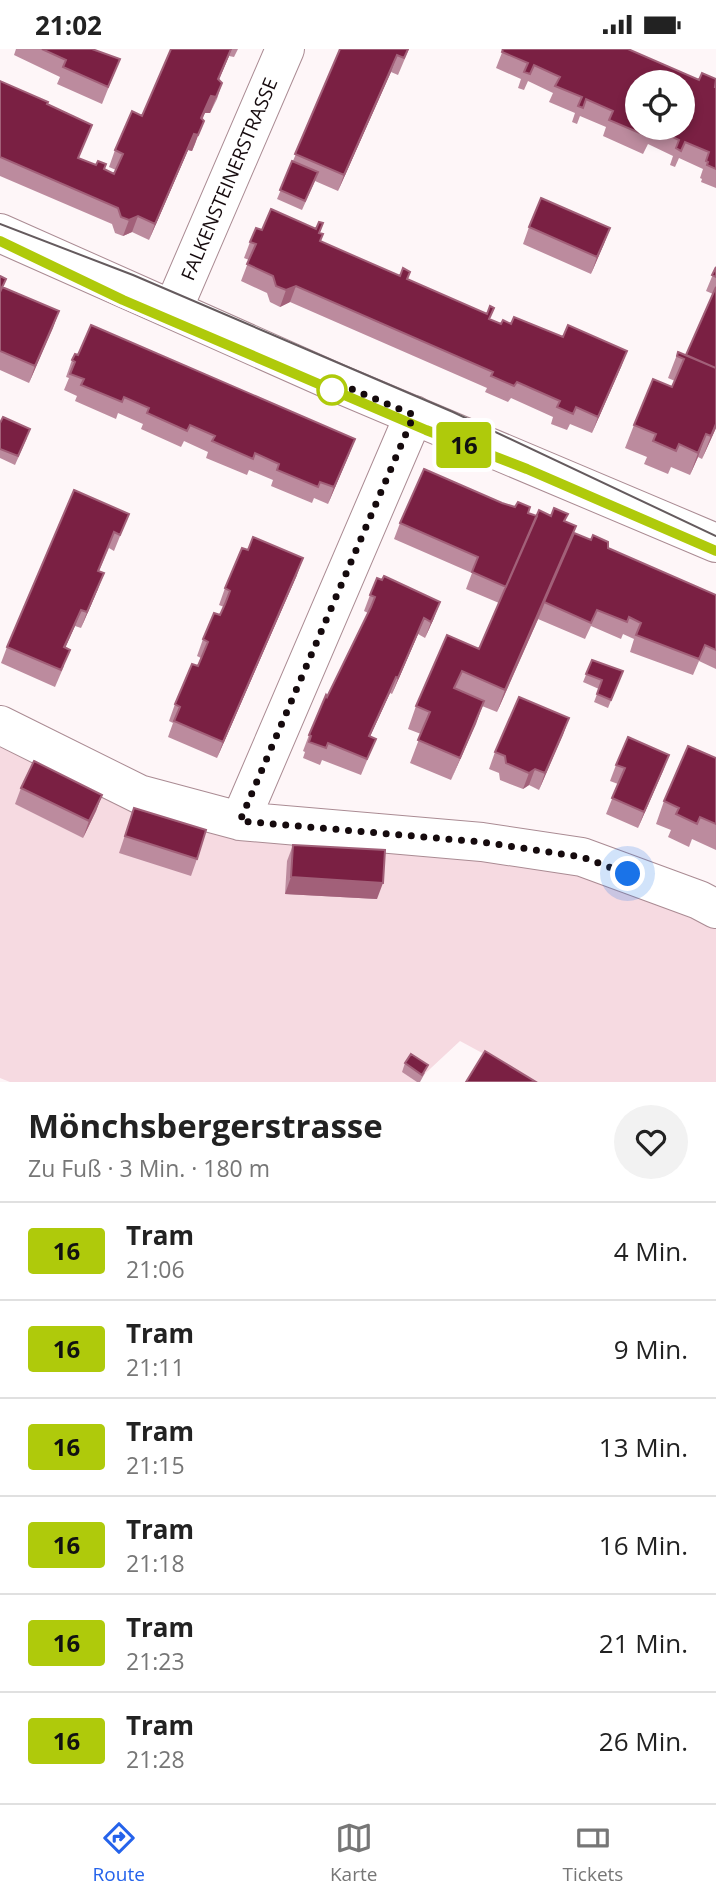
<!DOCTYPE html>
<html lang="de">
<meta charset="utf-8">
<style>
:root{--surface:#fff;--page:#f2f2f2;--text:#222;--muted:#767676;--line:#e0e0e0;--accent:#2563eb}
body{margin:0;font-family:"Open Sans",sans-serif;background:var(--page);color:var(--text);height:100vh;display:flex;flex-direction:column;font-size:26px;white-space:nowrap}
*{box-sizing:border-box;margin:0}
p{font-size:23px;color:var(--muted)}
.icon{flex:none;width:38px;height:38px;fill:none;stroke:currentColor;stroke-width:2;stroke-linecap:round;stroke-linejoin:round}
.map{position:relative;height:1033px;overflow:hidden}
.side{display:flex;flex-direction:column;background:var(--surface);flex:1}
.side>*{flex:none}
.badge{padding:0 14px;border-radius:5px;font-size:24px;line-height:46px}
.buttons{position:absolute;left:625px;top:21px;display:grid;gap:14px}
.buttons a{display:grid;place-items:center;width:70px;height:70px;border-radius:50%;background:var(--surface);box-shadow:0 4px 10px #0003;font-size:35px}
.you{position:absolute;width:35px;height:35px;margin:-18px;border:5px solid #fff;border-radius:50%;background:#1a73e8;box-shadow:0 0 0 10px #1a73e833}
.map>.badge{position:absolute;translate:-50% -50%;box-shadow:0 0 0 4px #fff}
.round{display:grid;place-items:center;flex:none;width:74px;height:74px;border-radius:37px;background:var(--page)}
.summary{display:flex;align-items:center;justify-content:space-between;height:119px;padding:0 28px}
h1{font-size:33px;font-weight:700;line-height:52px}
ul{padding:0;list-style:none}
li{display:flex;align-items:center;gap:21px;height:98px;padding:0 28px;border-top:2px solid var(--line)}
li div{flex:1}
li b{display:block;font-size:26px}
li em{font-style:normal}
li .badge{min-width:77px;font-weight:700;text-align:center}
.status{display:flex;justify-content:space-between;align-items:center;height:49px;padding:0 35px;background:var(--surface);direction:ltr}
.status svg{height:19px;fill:currentColor}
.tab-bar{display:flex;justify-content:space-around;align-items:center;height:98px;border-top:2px solid var(--line);background:var(--surface);font-size:19px;color:var(--muted)}
.tab-bar a{display:grid;justify-items:center;gap:4px}
.tab-bar .selected{color:var(--accent)}
.map>svg:first-child{display:block}
</style>
<div class="status"><b>21:02</b><svg viewBox="0 0 49 12"><path d="M0 12V9h3v3zM5 12V6h3v6zM10 12V3h3v9zM15 12V0h3v12zM26 1h20v11H26zM47 4h2v5h-2z"/></svg></div>
<div class="map">
<svg width="716" height="1033" viewBox="0 0 716 1033">
<rect width="100%" height="100%" fill="#fef6f8"/>
<path fill="#f6dae1" d="M0,676l139,69 343,48 234,67v173h-180l-76,-41 -44,41h-406l-10,-4z"/>
<g fill="none" stroke-linecap="round" stroke-linejoin="round">
<g stroke="#aa8b93" stroke-width="40">
<path id="street" d="M173,260l112,-260
M0,676l139,69 101,27 242,21 100,15 117,43 17,9
M240,772l174,-406"/>
</g>
<g stroke="#aa8b93" stroke-width="40">
<path id="secondary" d="M0,184l337,150 379,160"/>
</g>
<use href="#street" stroke="#fff" stroke-width="38"/>
<use href="#secondary" stroke="#fff" stroke-width="38"/>
<path stroke="#655b5e" stroke-width="2" d="M0,175l133,51 320,137 263,124
M0,192l123,59 209,90 195,79 189,82"/>
</g>
<path fill="#bc8b9e" d="M16,0h76l28,10 -18,45 -45,-20 3,-7 -46,-22z
M171,0h67l-4,8 -5,-1 -10,24 3,3 -5,16 -7,14h-5l-1,2 -9,29 -3,7 -4,-1 -39,90 -17,-8 -9,4 -8,-3 -3,-9 -112,-48v-95l47,23 45,21 -14,33 36,16 2,-4 -7,-3 6,-17 27,-34z
M340,0h69l-11,26 -7,-3 -53,119 -23,-10 -13,29 -25,-11z
M501,0h127l88,38v101l-15,-6 1,-3 -2,-1 3,-9 -24,-11 -4,9 -5,-2 3,-9 -25,-12 -5,10 -40,-18 3,-9 -26,-11 -3,8 -5,-2 3,-9 -26,-11 4,-9 -25,-12 -4,9 -6,-2 3,-9 -25,-11 7,-18z
M529,178l81,1 -19,46 -68,-30z
M262,181l57,3 1,8 167,73 7,-6 -5,11 12,5h10l52,13 64,14 -35,82 -22,-9 -3,6 -16,-6 2,-7 -42,-19 -3,4 -23,-10 2,-4 -197,-86 -10,5 -10,-5 -3,-9 -26,-12 8,-21 -5,-2 6,-16z
M716,218v161l-14,31 -4,-2 -8,18 -19,-8 -3,7 -24,-10 3,-7 -22,-9 9,-23 38,-38 3,-6 -7,-3 10,-26 8,3 27,-61 -7,-3z
M0,227l3,11 56,24 -30,72 -29,-13z
M72,311l283,79 -27,65 -14,-6 -2,5 -41,-17 2,-6 -24,-10 -2,5 -41,-17 2,-6 -24,-11 -3,6 -40,-18 2,-5 -25,-11 -2,6 -41,-18 2,-5 -13,-6 5,-12 -3,-1z
M0,374l27,15 -12,27 -15,-7z
M502,454l35,13 31,-2 -3,7 9,12 142,62v74l-17,-8 -6,14 -63,-23 4,-13 -11,-5 -2,5 -30,-13 -6,13 -47,-20 1,-2 -42,95 -15,-6 -31,74 -41,-17 11,-29 -13,-5 8,-23 63,-57 20,-46 -33,-14 6,-16 -78,-34 6,-16z
M129,465l-15,37 -5,-3 -10,23 -1,18 -17,39 -6,-2 -10,22 -1,18 -9,21 -54,-24 6,-16z
M297,526l-80,183 -49,-21 5,-14 -4,-2 6,-17 23,-38 3,-8 -4,-2 6,-17 17,-24 4,-8 -5,-2 6,-17z
M370,546l64,23 -9,20 -7,-4 -26,60 -2,-1 -20,43 6,3 -15,36 -39,-15 -2,5 -17,-7 2,-6 -2,-1 6,-16 59,-122 -4,-2z
M592,611l31,11 -15,37 -14,-6 5,-13 -16,-7z
M569,669l-30,72 -10,-5 -6,4 -23,-9 -1,-7 -10,-4 6,-17z
M669,706l-31,73 -32,-14 12,-30 -8,-3 6,-16z
M716,709v92l-24,-11 -3,8 -21,-10 3,-7 -15,-6 8,-23z
M21,739l81,7 -6,16 -13,27 -68,-34z
M134,759l63,51 -6,17 -72,-23z
M293,796l84,54 -92,-5 2,-33z
M405,1014l20,10 -5,9h-3l-15,-10z"/>
<path fill="#a26079" d="M231,0l-2,7 -17,39 6,-16z
M397,6l-6,17 -53,119 6,-16z
M222,34l-12,30h-5l-10,21 16,-38z
M204,72l-12,30 -4,-1 -39,90 6,-16 39,-90z
M138,167l-6,16 -9,4 6,-16z
M610,179l-6,16 -13,30 6,-17z
M296,237l-6,16 -10,5 6,-17z
M59,262l-6,17 -24,55 6,-17z
M627,302l-6,16 -29,66 6,-16z
M716,375v4l-14,31 9,-23z
M706,385l-8,23 -8,18 8,-22z
M355,390l-6,16 -21,49 6,-17z
M576,477l-37,91 -42,95 8,-22z
M303,509l-6,17 -80,183 6,-16z
M104,524l-6,16 -17,39 6,-16z
M440,553l-6,16 -9,20 6,-16z
M81,561l-6,16 -17,38 6,-17z
M424,569l-6,16 -26,60 6,-16z
M396,628l-6,16 -27,59 6,-16z
M484,652l-8,23 -25,56 9,-22z
M569,669l-6,17 -24,55 6,-17z
M669,706l-6,16 -25,57 6,-16z
M535,720l-6,16 -6,4 6,-16z
M102,746l-6,16 -13,27 6,-17z
M291,828l92,6 -6,16 -92,-5z"/>
<path fill="#7a2043" stroke="#a26079" stroke-width="2" fill-rule="evenodd" d="M42,0h50l28,10 -12,28 -45,-20 3,-7z
M171,0h60l-13,30 4,4 -6,14 -5,-1 -1,2 -9,20 3,3 -6,14 -4,-1 -39,90 -17,-8 -9,4 -8,-3 -3,-9 -118,-51v-76l48,21 -1,2 45,21 -14,33 18,7 2,-4 8,3 -2,5 10,5 9,-20 -8,-4 17,-39 10,5z
M340,0h68l-4,9 -7,-3 -53,120 -49,-21z
M503,0h125l71,31 3,-7 14,6 -1,8h1v82l-9,-4 1,-3 -2,-1 3,-9 -24,-10 -4,9 -5,-3 3,-8 -25,-12 -5,9 -40,-17 4,-9 -27,-12 -3,9 -5,-2 4,-9 -27,-11 5,-9 -26,-12 -4,9 -6,-2 4,-9 -26,-11zM637,33h45v46h-45z
M292,112l26,11 -13,29 -25,-11z
M541,149l69,30 -13,29 -68,-30z
M271,160l45,20 3,-7 4,1 -4,10 4,1 -3,7 80,35 3,-8 7,4 -3,7 80,35 3,-8 4,2 -5,11 12,5 2,-4 8,4 3,-7 49,20 5,-12 59,26 -29,66 -22,-10 -3,7 -16,-7 3,-6 -43,-19 -3,4 -23,-10 2,-4 -197,-86 -10,4 -10,-4 -3,-10 -26,-12 9,-20 -6,-2 6,-14 6,2z
M716,218v10l-4,-2z
M0,227l6,3 -6,13z
M2,238l57,24 -24,55 -35,-15v-59z
M716,238v81l-30,-13z
M91,276l264,114 -21,48 -14,-5 -2,5 -41,-17 2,-6 -24,-11 -2,6 -41,-18 3,-5 -25,-11 -3,6 -40,-18 2,-5 -25,-11 -2,5 -41,-17 3,-6 -14,-5 5,-12 -3,-2 3,-6 3,1z
M678,303l38,16v56l-5,12 -5,-2 -8,19 -19,-9 -3,7 -23,-10 3,-7 -22,-9 19,-46 19,8 12,-28 -7,-3z
M3,368l27,12 -12,27 -18,-7v-26z
M424,420l78,34 13,4 3,-5 12,5 -2,6 9,3 -31,71 -34,-15 6,-15 -78,-34z
M74,441l55,24 -9,21 -6,-3 -16,39 6,2 -9,20 -8,19 -6,-2 -17,37 6,3 -9,20 -54,-23z
M554,459l14,6 -4,7 12,5 -71,164 -43,-19 -8,17 30,13 -24,57 -42,-18 12,-28 -14,-6 31,-71 32,14 60,-139 12,6z
M574,484l17,7 2,-5 15,7v6l108,47v55l-11,-5 -6,14 -63,-24 5,-12 -12,-6 -2,5 -30,-12 -6,13 -47,-21z
M253,488l50,21 -80,184 -49,-21 6,-14 -5,-3 17,-40 6,2 10,-24 -5,-3 11,-26 6,2 5,-11 5,-13 -5,-3 17,-40 6,2z
M384,527l56,26 -9,20 -7,-4 -26,60 -2,-1 -27,59 7,3 -9,20 -39,-16 -2,5 -17,-6 2,-6 -2,-1 17,-40 1,2 44,-90 4,-10 -5,-2 7,-17 5,2z
M592,611l31,11 -12,29 -14,-6 5,-14 -16,-6z
M519,648l50,21 -24,55 -10,-4 -6,4 -23,-10 -1,-7 -10,-4z
M628,688l41,18 -25,57 -32,-14 13,-30 -9,-3z
M688,697l28,12v66l-16,-7 -3,7 -21,-10 3,-6 -15,-7z
M34,712l68,34 -13,26 -68,-33z
M134,759l72,22 -9,29 -72,-23z
M293,796l92,5 -2,33 -92,-6z
M485,1002l51,31h-70z
M411,1005l17,11 -6,10 -17,-12z"/>
<g fill="none" stroke-linecap="round" stroke-linejoin="round">
<g stroke="#fff" stroke-width="16">
<path id="line" d="M0,192l123,59 303,130 101,39 189,82"/>
</g>
<use href="#line" stroke="#afca0b" stroke-width="10"/>
<path stroke="#150a0d" stroke-width="7" stroke-dasharray="0 12.6" d="M332,341l5,-7 77,32 -174,406 242,21 100,15 46,17"/>
</g>
<circle fill="#fff" stroke="#afca0b" stroke-width="3.5" cx="332" cy="341" r="14"/>
<g text-anchor="middle" stroke-width="7" stroke-linejoin="round" paint-order="stroke">
<g font-size="19" fill="#150a0d" stroke="#fff">
<text transform="translate(229 130) rotate(-67)" y="7">FALKENSTEINERSTRASSE</text>
</g>
</g>
</svg>
<div class="buttons">
<a><svg class="icon" aria-label="locate" viewBox="0 0 24 24"><circle cx="12" cy="12" r="6"/><path d="M12 2v4M12 18v4M2 12h4M18 12h4"/></svg></a>
</div>
<div class="you" style="left:628px;top:825px"></div>
<b class="badge" style="left:464px;top:396px;background:#afca0b;color:#111">16</b>
</div>
<section class="side">
<div class="summary"><div><h1>Mönchsbergerstrasse</h1><p>Zu Fuß · 3 Min. · 180 m</p></div><a class="round"><svg class="icon" aria-label="heart" viewBox="0 0 24 24"><path d="M12 20l-8-8c-3-5 5-10 8-4 3-6 11-1 8 4z"/></svg></a></div>
<ul>
<li><span class="badge" style="background:#afca0b;color:#111">16</span><div><b>Tram</b><p>21:06</p></div><em>4 Min.</em></li>
<li><span class="badge" style="background:#afca0b;color:#111">16</span><div><b>Tram</b><p>21:11</p></div><em>9 Min.</em></li>
<li><span class="badge" style="background:#afca0b;color:#111">16</span><div><b>Tram</b><p>21:15</p></div><em>13 Min.</em></li>
<li><span class="badge" style="background:#afca0b;color:#111">16</span><div><b>Tram</b><p>21:18</p></div><em>16 Min.</em></li>
<li><span class="badge" style="background:#afca0b;color:#111">16</span><div><b>Tram</b><p>21:23</p></div><em>21 Min.</em></li>
<li><span class="badge" style="background:#afca0b;color:#111">16</span><div><b>Tram</b><p>21:28</p></div><em>26 Min.</em></li>
</ul>
</section>
<nav class="tab-bar">
<a class="selected"><svg class="icon" aria-label="directions" viewBox="0 0 24 24"><path d="M12 3l9 9-9 9-9-9zM9 14v-3h6M13 9l2 2-2 2"/></svg>Route</a>
<a><svg class="icon" aria-label="map" viewBox="0 0 24 24"><path d="M3 6l6-2 6 2 6-2v14l-6 2-6-2-6 2zM9 4v14M15 6v14"/></svg>Karte</a>
<a><svg class="icon" aria-label="tickets" viewBox="0 0 24 24"><path d="M3 7h18v10H3zM15 7v10"/></svg>Tickets</a>
</nav>
